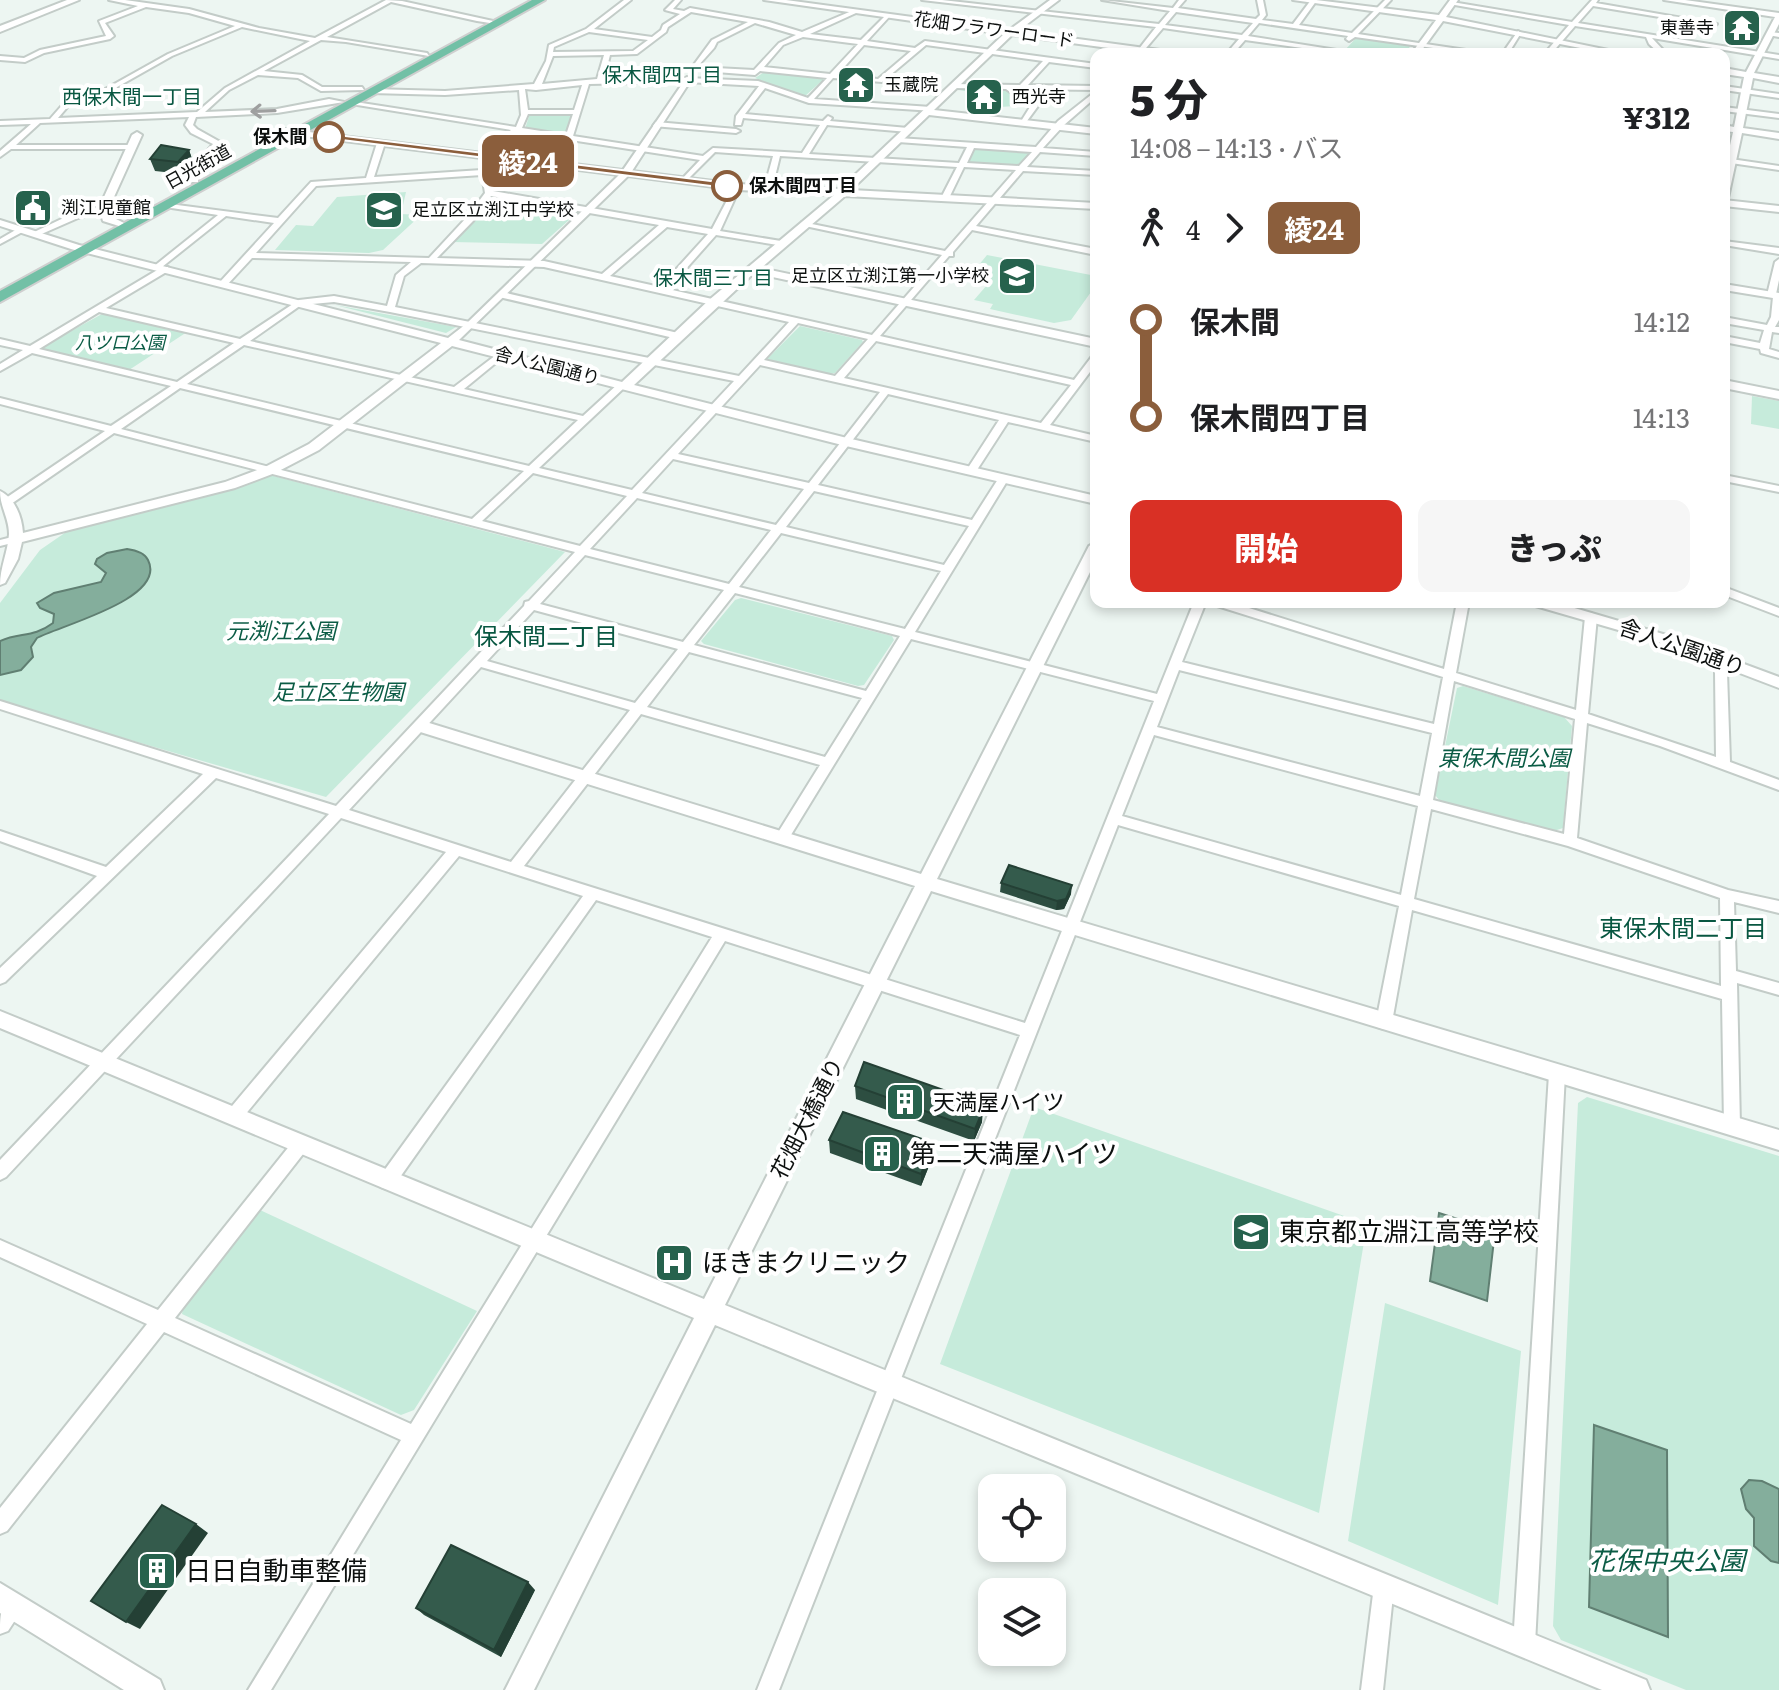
<!DOCTYPE html>
<html lang="ja">
<meta charset="utf-8">
<style>
:root{--surface:#fff;--page:#f6f6f6;--text:#202124;--muted:#757577;--accent:#d93025}
body{margin:0;font-family:Literata,"Noto Sans JP",serif;background:var(--page);color:var(--text);height:100vh;display:flex;flex-direction:column;font-size:30px;white-space:nowrap}
*{box-sizing:border-box;margin:0}
p{font-size:26px;color:var(--muted)}
.icon{flex:none;width:44px;height:44px;fill:none;stroke:currentColor;stroke-width:2;stroke-linecap:round;stroke-linejoin:round}
.map{position:relative;flex:1;overflow:hidden}
.side{position:absolute;left:1090px;top:48px;width:640px;height:560px;display:flex;flex-direction:column;background:var(--surface);border-radius:16px;box-shadow:0 4px 12px #0003}
.side>*{flex:none}
.badge{padding:0 16px;border-radius:12px;font-size:28px;line-height:52px}
.tools{position:absolute;left:978px;top:1474px;display:grid;gap:16px}
.tools a{display:grid;place-items:center;width:88px;height:88px;border-radius:16px;background:var(--surface);box-shadow:0 4px 12px #0003;font-size:40px}
.map>.badge{position:absolute;translate:-50% -50%;box-shadow:0 0 0 4px #fff}
.legs{display:flex;align-items:center;gap:12px;height:88px;padding:0 40px;font-size:26px}
.legs p{margin-inline-start:auto}
.summary{display:flex;align-items:center;justify-content:space-between;height:136px;padding:0 40px}
h1{font-size:44px;font-weight:800;line-height:60px}
.button{display:flex;gap:16px;margin-top:auto;padding:16px 40px}
.button a{flex:1;height:92px;border-radius:16px;background:var(--accent);color:#fff;font-size:32px;font-weight:800;line-height:92px;text-align:center}
.button a+a{background:var(--page);color:var(--text)}
ul{padding:0 40px;list-style:none}
li{display:flex;align-items:center;gap:28px;height:96px;font-size:30px}
li i{display:grid;place-items:center;width:12px;height:100%;margin:0 10px;background:currentColor}
li i::after{content:'';width:20px;height:20px;margin:-10px;border:6px solid;border-radius:50%;background:var(--surface)}
li p{margin-inline-start:auto}
li:first-child i{background:linear-gradient(#0000 50%,currentColor 0)}
li:last-child i{background:linear-gradient(currentColor 50%,#0000 0)}
.map>svg:first-child{display:block}
</style>
<div class="map">
<svg width="1779" height="1690" viewBox="0 0 1779 1690">
<rect width="100%" height="100%" fill="#edf6f2"/>
<path fill="#c6ebdb" d="M1357,37l52,7 2,1 -6,9h-37l-23,-4z
M766,71l55,6 3,2 -20,18 -49,-19z
M965,89l42,2 23,14 -43,3 -4,6h-6l5,-7 -2,-5 16,-1 -4,-8h-27v-2l-5,-1z
M530,113l40,1 2,1 -5,18 -4,1 -38,-5z
M980,147l52,4 1,2 -13,13 -53,-4 8,-13z
M406,192l-5,22 20,1 -38,35 -14,3 -94,-3 21,-25 17,1 24,-29z
M495,197l81,14 1,2 -35,31 -90,-2 23,-21 15,-23z
M987,255l109,21v9l-25,35 -17,3 -64,-14 3,-5 -19,-4 13,-15 -18,-8z
M335,305l121,22 -10,6z
M102,314l85,18 -58,38 -85,-20 -2,-3z
M800,326l62,14 1,2 -28,31 -5,1 -63,-15z
M1752,396l27,5v28l-28,-5z
M270,475l295,77 -239,245 -326,-95v-99l40,-53 29,-20 143,-35z
M741,598l151,38 2,4 -30,45 -6,1 -154,-42 -3,-3 34,-41z
M1463,686l101,31 8,9 -9,102 -9,3 -114,-30 -5,-6 22,-107z
M1587,1097l192,59v534h-93l-125,-50 -8,-14 25,-523z
M1034,1107l333,117 -48,289 -379,-149z
M260,1210l217,101 -63,99 -13,5 -219,-101 1,-7z
M1385,1303l136,48 -23,254 -150,-64z"/>
<path fill="#84ae9c" stroke="#607f72" stroke-width="2" d="M127,549c8,1 17,3 21,11 20,39 -90,66 -111,78l-6,9 2,10 -12,13 -21,5v-34c20,-9 33,-3 53,-18l1,-9 -14,-6 -3,-5 17,-10 47,-11 5,-9 -11,-9 2,-5 10,-6z
M1439,1213l56,18 -8,70 -57,-20z
M1594,1425l73,25 1,187 -79,-30z
M1749,1480l13,1 17,8v74l-8,-2 -17,-15v-28l-8,-9 -5,-20z"/>
<g fill="none" stroke-linecap="round" stroke-linejoin="round">
<g stroke="#c3ccc8" stroke-width="4">
<path id="minor" d="M109,0h16l64,9 70,19 56,10 71,-38 16,1 91,20 -3,2 -13,-2 -86,-19 -64,35 100,16 2,3 -83,-14 -25,-2 -57,31 38,4 20,12h40l2,3 -43,1 -23,-13 -40,-3 -29,15 -24,22 72,-3 52,-10 15,3 -67,11 -81,4 -3,8 4,4 25,14 -29,33 5,2v4h-6l-8,-5 29,-33 -22,-11 -6,-8 4,-8 -149,6 -24,22h114l4,2 -4,2h-119l-11,8v-6l31,-27 -31,1v-4l50,-2 22,-25 28,-2 68,-38 67,-28 -46,-13 -43,-6 -41,16 9,13 -4,3 -66,14 -19,9 -25,-2v-4l24,2 16,-8 66,-14 -7,-15 39,-15zM242,27l68,14 -85,47 -28,24 -139,6 18,-21 27,-2 69,-39z
M624,0h7l-37,29 58,8 9,-7 2,-5 17,-11 -15,-4 10,-10h6l-8,9 11,2 6,-3 79,14 33,10 52,-22 2,3 -46,21 51,6 26,-26 2,3 -22,24 48,7 10,-7 171,23v4l-47,-6 -21,23 68,1v4l-81,-1 23,17 -14,19 -4,-2 10,-16 -24,-18 -52,-1 -3,-2 3,-2 66,1 23,-24 -117,-16 -44,37 -49,-4 -19,21 117,8 3,4 -125,-8 -44,-15 -20,26 78,7 5,-5 4,2 -2,3 78,7 4,2 -4,2 -81,-7 -18,29 150,9 8,-16 -69,-5 -4,-2 4,-2 138,9 22,-26 38,-30v6l-32,28 -21,23 53,4v4l-56,-4 -13,15 69,4v4l-73,-4 -47,55 120,23v6l-124,-25 -19,22v4h-4l-69,80 194,44 19,-25 3,-1v10l-46,61 46,11v6l-88,-20 -33,51 -4,1 -5,-3 33,-51 -111,-26 -70,91 154,35 28,-44 4,-1 5,3 -94,154 242,62 37,-92h12l-24,60 252,62 9,-47 -229,-72 -2,-3h18l214,67 13,-67h12l-13,71 120,37 9,-93 6,-4 6,4 -9,97 128,43 -1,-85 8,-13h8l2,3 -6,10 3,90 49,18v10l-119,-44 -73,-23 -10,115 151,52 51,11v12l-45,-11 2,69 43,12v12l-42,-12 3,143 -2,5 -6,2 -6,-2 -2,-5 -2,-127 -310,-89 -20,112 -2,5 -6,2 -6,-2 -2,-5 23,-116 -281,-81 -339,865h-22l263,-655 -295,-94 -454,749h-23l153,-250 -237,-108 -157,199 -7,3v-26l147,-184 -147,-67v-17l158,70 137,-171 6,-3 6,3 2,5 -2,5 -132,169 236,106 301,-487 -116,-37 -203,287 -6,2 -6,-2 -3,-6 3,-6 202,-279 -124,-40 -220,266 -6,2 -6,-2 -2,-5 2,-5 219,-260 -105,-34 -335,359 -6,3v-20l329,-346 -113,-36 -211,204 -5,2v-16l97,-92 -97,-35v-10l106,36 97,-93 -203,-65v-8l336,105 188,-200 1,-4 4,-1 46,-49 -461,-119 -103,71h-8v-4l102,-69 -105,-27v-6l111,28 60,-40 -139,-33 -32,18v-7l23,-14 -23,-5v-6l30,7 129,-77 -6,-2 65,-52 -53,-8h-3v-4l116,15 33,-36 55,-4 11,-35 4,-2 4,2 -11,34 108,-7 5,-13 4,-2 4,2 -6,15 4,19 219,38 22,-42 7,-2 -21,46 61,10 4,3 -1,2 -68,-11 -48,54 204,46 70,-80 -137,-29h-3v-4l143,29 71,-81 -52,-3 -15,31 -4,2 -4,-2 16,-31 -177,-11 -8,33 -4,2 -4,-2 9,-33 -58,-4 -30,30 -4,-2 19,-20 -181,-28 -37,25 -4,-2 1,-2 32,-23 -166,-27 4,-2 167,26 5,-12 -2,-25 -74,5 -74,-2 -3,-2 3,-2 74,2 89,-7 12,-23 3,-16 37,-16zM691,12l57,10 -36,18 -22,30 65,5 5,-4 67,7 -19,20 -50,-17 -71,-3 -83,1 6,-24 27,-1 29,-22 2,-5zM755,23l41,12 -17,8 -25,27 -57,-3 17,-19 3,-6zM589,32l59,8 -15,11 -80,1 1,-5zM803,37l55,7 -28,30 -66,-7 19,-22zM864,45l47,6 -33,28 -41,-4zM604,55l-7,24 -55,5 11,-28zM687,82l72,4 -23,30 -1,9h6l2,-7 77,7 -18,28 -89,-5 -10,8 -130,-20 16,-52zM582,85l-8,25h-46l-3,-21 11,1zM528,114h45l-7,21 -44,-7zM974,148l58,4 -13,14 -52,-3zM482,175l3,18 -18,24 -38,41 -173,-5 60,-67zM491,196l168,29 -57,49 -58,-13 -107,-3 36,-37zM226,216l48,7 -54,59v4h6l26,-28 159,4 -15,13 -9,31 -53,-10 -35,4 -59,39 -134,-31 62,-37v-4h-6zM667,227l41,7 -48,53 -50,-11zM421,263l123,4 245,55 -50,54 -344,-69 9,-31zM334,302l56,10 344,69 -102,109 -93,-22 86,-81v-4h-6l-36,33 -119,-27 39,-32v-4l-3,-1 -46,35 -204,-46 51,-36zM99,312l135,31 -57,39 -138,-33zM798,323l70,16 -33,37 -71,-16zM876,341l195,44 -30,38 -197,-45zM244,345l334,75 -49,46 -342,-82zM760,365l120,27 -71,91 -131,-29zM180,388l344,83 -52,48 -351,-90zM673,459l131,30 -28,36 -134,-32zM533,473l94,23 -47,50 -98,-25zM814,491l155,35 -25,39 -158,-38zM637,498l134,32 -42,54 -139,-35zM781,533l160,38 -36,58 -166,-42zM585,555l139,35 -41,52 -143,-38zM735,593l165,43 -34,55 -172,-46zM534,610l144,39 -43,54 -148,-42zM911,639l243,62 -129,322 -501,-157 117,-152 179,51 -46,74 7,5 5,-1zM689,652l173,46 -37,59 -178,-50zM481,667l149,43 -119,152 -162,-52zM1179,670l253,63 -12,63 -263,-69zM1454,681l121,38 -11,115 -131,-34zM1154,735l264,71 -17,89 -279,-79zM1431,809l137,37 152,52 1,88 -307,-87z
M922,0h20l217,24 11,-13 -68,-11 71,8 6,-8h6l-7,8 78,11 4,-4 -3,-15h6l3,15 -4,5 31,4 18,-24h6l-18,25 53,8 33,-33h6l-33,34 135,20h-17l-121,-17 -6,4 -3,-2 2,-3 -89,-13 -11,13 114,18h-17l-100,-14 -12,14h-7l13,-15 -76,-11 -22,26h-6l21,-27zM1176,12l77,11 -11,12 -77,-10z
M1592,0h6l-2,3 121,21 -3,2 -121,-20 -15,17 201,32v4l-127,-21 15,16h-7l-11,-10 -3,-7 -71,-11 -24,28h-7l25,-29 -120,-21 3,-2 120,20z
M1518,31l3,2 -13,21h-6z
M1770,32l9,1v4l-11,-2z
M1724,86l55,8v4l-55,-8z
M1724,107l55,7v4l-55,-7z
M656,122l80,7 4,2 -4,2 -83,-7z
M1724,158l55,8v4l-55,-8z
M104,206l4,2 -1,2 -29,8 -41,18 -7,-2 42,-20z
M19,228l7,2 -26,14v-5z
M1724,241l55,7v6l-55,-9z
M1779,259v21l-3,14h3v26l-4,7h4v6l-7,-1 -3,17 10,3v6l-18,-5 -1,-4 -36,-7v-6l36,7 4,-13 -40,-7v-6l43,8 4,-8 2,-20 -6,-2 8,-33z
M502,292l176,41 5,3 -5,3 -179,-42 -1,-2z
M1724,475l55,11v6l-55,-11z
M16,536l4,1v4l-20,5v-6z
M1724,587l55,21v8l-55,-21z
M1557,1067l6,2 2,5 -30,570 -3,8 -8,3 -8,-3 -3,-8 36,-570 2,-5z
M1384,1576l7,3 3,7 -11,104h-22l13,-104 3,-7z
M14,1594l7,4 4,7 -17,26 -8,3c0,-17 0,-32 14,-40z"/>
</g>
<g stroke="#c3ccc8" stroke-width="4">
<path id="tertiary" d="M764,0h22l223,30 41,-30h9l-41,31 157,21 -22,2 -141,-19 -78,75 162,18v6l-167,-19 -78,75 245,13v6l-251,-13 -84,72 335,71v8l-342,-74 -120,112 213,53 249,58v8l-250,-58 -394,-100 -133,104 -44,23 -40,15 -213,54 -4,17 -13,24 -5,2c0,-18 8,-33 9,-51 0,-16 -9,-27 -9,-43 15,7 22,26 23,42l202,-51 40,-15 44,-23 132,-101 -370,-94 -71,-23v-6l79,25 369,93 18,-14 153,-149 -332,-41 -5,-3 2,-2 339,41 64,-93 4,3 -59,91 106,13 102,5 164,-155zM628,176l110,14 96,5 -125,105 -87,82 -163,-42z
M1293,0h23l123,15 11,-15h8l-12,17 182,37h-17l-168,-33 -24,33h-8l25,-34z
M1664,0h21l94,13v11l-25,49 25,4v6l-26,-5 -10,50 36,5v6l-37,-6 -14,65 -4,1v-27l9,-40 -9,-1v-6l10,2 10,-50 -20,-3v-6l22,4 29,-55z
M137,132l5,3 -33,73 3,9 12,6 -5,3 -16,-5 -4,-13 33,-73z
M1724,200l55,6v6l-55,-6z
M1724,284l55,9v6l-55,-9z
M1724,380l55,11v8l-55,-11z
M1096,542v18l-159,319 842,251v20l-848,-259 -206,414 921,375 4,10h-48l-887,-365 -181,365h-29l189,-372 -694,-290v-17l704,288 211,-413 -501,-156 -2,-4 8,-6 6,2 495,152 168,-328z
M1529,602h25l109,32 116,43v11l-126,-48 -121,-35z
M0,1583l160,97 4,10h-40l-124,-77z"/>
</g>
<g stroke="#c3ccc8" stroke-width="4">
<path id="secondary" d="M67,0h12l-79,32v-6z"/>
</g>
<g stroke="#cfcfcf" stroke-width="4">
<path id="trunk" d="M532,0h13l-545,302v-11z"/>
</g>
<use href="#minor" fill="#fff" fill-rule="evenodd"/>
<use href="#tertiary" fill="#fff" fill-rule="evenodd"/>
<use href="#secondary" fill="#fff" fill-rule="evenodd"/>
<use href="#trunk" fill="#72c0a6" fill-rule="evenodd"/>
</g>
<path fill="#2d4e41" d="M189,150l4,12 -10,12 -28,-3 -5,-12z
M1001,883l70,11 -7,15 -8,1 -56,-18z
M855,1086l100,13 27,23 -8,19 -118,-42z
M829,1140l105,3 -1,13 -12,30 -91,-33z
M535,1590l-34,67 -77,-42 -8,-7z"/>
<path fill="#244035" d="M189,150l4,12 -10,12 -5,-12z
M1072,885l-1,9 -7,15 -8,1 1,-9z
M983,1110l-1,12 -8,19 1,-12z
M934,1143l-1,13 -12,30v-12z
M196,1524l12,9 -68,96 -14,-7z
M528,1582l7,8 -34,67 -7,-7z"/>
<path fill="#345b4c" stroke="#244035" stroke-width="2" d="M161,145l28,5 -11,12 -28,-3z
M1009,865l63,20 -6,14 -9,2 -56,-18z
M864,1062l91,32 -2,5 30,11 -8,19 -120,-43z
M843,1112l91,31 -13,31 -92,-34z
M162,1505l34,19 -70,98 -35,-21z
M451,1545l77,37 -34,68 -78,-42z"/>
<defs><path id="oneway-shaft" d="M-6 0H5M1.5-3L5.5 0L1.5 3" fill="none" stroke-width="1.6" stroke-linecap="round" stroke-linejoin="round" transform="scale(2)"/></defs>
<use stroke="#9e9f9f" href="#oneway-shaft" transform="translate(263 111) rotate(178)"/>
<path fill="#8b5e3c" stroke="#fff" stroke-width="2" d="M329,134l398,49 4,3 -4,2 -401,-50z"/>
<defs>
<g id="temple-square" transform="scale(2)"><rect x="-9" y="-9" width="18" height="18" rx="4" fill="#26624d" stroke="#fff"/><path d="M0-6L5-2H3V0L6.5 2.5H4V6H1.5V3h-3V6H-4V2.5H-6.5L-3 0V-2H-5Z" fill="#fff"/></g>
<g id="civic-square" transform="scale(2)"><rect x="-9" y="-9" width="18" height="18" rx="4" fill="#26624d" stroke="#fff"/><path d="M-.6-6.5H3V-4.5H.6V-3L4-1V1h2V6H-6V1h2V-1L-.6-3ZM-1.2 2.5V6h2.4V2.5Z" fill="#fff"/></g>
<g id="school-square" transform="scale(2)"><rect x="-9" y="-9" width="18" height="18" rx="4" fill="#26624d" stroke="#fff"/><path d="M0-5L7-2L0 1L-7-2ZM-4 1L0 2.5L4 1V4Q0 6-4 4Z" fill="#fff"/></g>
<g id="building-square" transform="scale(2)"><rect x="-9" y="-9" width="18" height="18" rx="4" fill="#26624d" stroke="#fff"/><path d="M-4-6H4V6H1V3H-1V6H-4ZM-2.5-4.3h1.7v1.8h-1.7ZM.8-4.3h1.7v1.8H.8ZM-2.5-1h1.7V.8h-1.7ZM.8-1h1.7V.8H.8Z" fill="#fff"/></g>
<g id="hospital-square" transform="scale(2)"><rect x="-9" y="-9" width="18" height="18" rx="4" fill="#26624d" stroke="#fff"/><path d="M-5-5h3v3.5h4V-5h3V5h-3V1.5h-4V5h-3Z" fill="#fff"/></g>
</defs>
<g fill-rule="evenodd">
<use href="#temple-square" x="1742" y="28"/>
<use href="#temple-square" x="856" y="85"/>
<use href="#temple-square" x="984" y="97"/>
<use href="#civic-square" x="33" y="208"/>
<use href="#school-square" x="384" y="210"/>
<use href="#school-square" x="1017" y="276"/>
<use href="#building-square" x="905" y="1102"/>
<use href="#building-square" x="882" y="1154"/>
<use href="#school-square" x="1251" y="1232"/>
<use href="#hospital-square" x="674" y="1263"/>
<use href="#building-square" x="157" y="1571"/>
</g>
<g fill="#fff" stroke="#8b5e3c" stroke-width="4">
<circle cx="329" cy="137" r="14"/>
<circle cx="727" cy="186" r="14"/>
</g>
<g text-anchor="middle" stroke-width="8" stroke-linejoin="round" paint-order="stroke">
<g font-size="18" fill="#0d100f" stroke="#fff" text-anchor="start">
<text x="1714" y="34" text-anchor="end">東善寺</text>
<text x="884" y="91">玉蔵院</text>
<text x="1012" y="103">西光寺</text>
<text x="61" y="214">渕江児童館</text>
<text x="412" y="216">足立区立渕江中学校</text>
<text x="989" y="282" text-anchor="end">足立区立渕江第一小学校</text>
</g>
<g font-size="18" fill="#0d100f" stroke="#fff">
<text transform="translate(994 30) rotate(8)" y="6">花畑フラワーロード</text>
<text transform="translate(198 167) rotate(-29)" y="6">日光街道</text>
<text transform="translate(547 366) rotate(14)" y="6">舎人公園通り</text>
</g>
<g font-size="18" font-weight="bold" fill="#0d100f" stroke="#fff" text-anchor="end">
<text x="307" y="143">保木間</text>
<text x="749" y="192" text-anchor="start">保木間四丁目</text>
</g>
<g font-size="18" font-style="italic" fill="#0b5c45" stroke="#fff">
<text x="120" y="349">八ツ口公園</text>
</g>
<g font-size="20" fill="#085741" stroke="#fff">
<text x="662" y="82">保木間四丁目</text>
<text x="132" y="104">西保木間一丁目</text>
<text x="713" y="285">保木間三丁目</text>
</g>
<g font-size="22" font-style="italic" fill="#0b5c45" stroke="#fff">
<text x="281" y="639">元渕江公園</text>
<text x="338" y="700">足立区生物園</text>
<text x="1504" y="766">東保木間公園</text>
</g>
<g font-size="22" fill="#0d100f" stroke="#fff">
<text transform="translate(1682 647) rotate(19)" y="8">舎人公園通り</text>
<text transform="translate(807 1118) rotate(-63)" y="8">花畑大橋通り</text>
</g>
<g font-size="22" fill="#0d100f" stroke="#fff" text-anchor="start">
<text x="933" y="1110">天満屋ハイツ</text>
</g>
<g font-size="24" fill="#085741" stroke="#fff">
<text x="546" y="645">保木間二丁目</text>
<text x="1683" y="937">東保木間二丁目</text>
</g>
<g font-size="26" fill="#0d100f" stroke="#fff" text-anchor="start">
<text x="910" y="1163">第二天満屋ハイツ</text>
<text x="1279" y="1241">東京都立淵江高等学校</text>
<text x="702" y="1272">ほきまクリニック</text>
<text x="185" y="1580">日日自動車整備</text>
</g>
<g font-size="26" font-style="italic" fill="#0b5c45" stroke="#fff">
<text x="1667" y="1570">花保中央公園</text>
</g>
</g>
</svg>
<div class="tools">
<a><svg class="icon" aria-label="locate" viewBox="0 0 24 24"><circle cx="12" cy="12" r="6"/><path d="M12 2v4M12 18v4M2 12h4M18 12h4"/></svg></a>
<a><svg class="icon" aria-label="layers" viewBox="0 0 24 24"><path d="M12 4l9 5-9 5-9-5zM3 14l9 5 9-5"/></svg></a>
</div>
<b class="badge" style="left:528px;top:161px;background:#8b5e3c;color:#fff">綾24</b>
<section class="side">
<div class="summary"><div><h1>5 分</h1><p>14:08 – 14:13 · バス</p></div><b>¥312</b></div>
<div class="legs"><svg class="icon" aria-label="walk" viewBox="0 0 24 24"><circle cx="13" cy="4" r="2"/><path d="M13 8l-2 6 4 7M11 14l-3 7M7 12l3-4h3l4 4"/></svg>4<svg class="icon" aria-label="forward" viewBox="0 0 24 24"><path d="M9 5l7 7-7 7"/></svg><b class="badge" style="background:#8b5e3c;color:#fff">綾24</b></div>
<ul>
<li><i style="color:#8b5e3c"></i><b>保木間</b><p>14:12</p></li>
<li><i style="color:#8b5e3c"></i><b>保木間四丁目</b><p>14:13</p></li>
</ul>
<div class="button"><a>開始</a><a>きっぷ</a></div>
</section>
</div>
